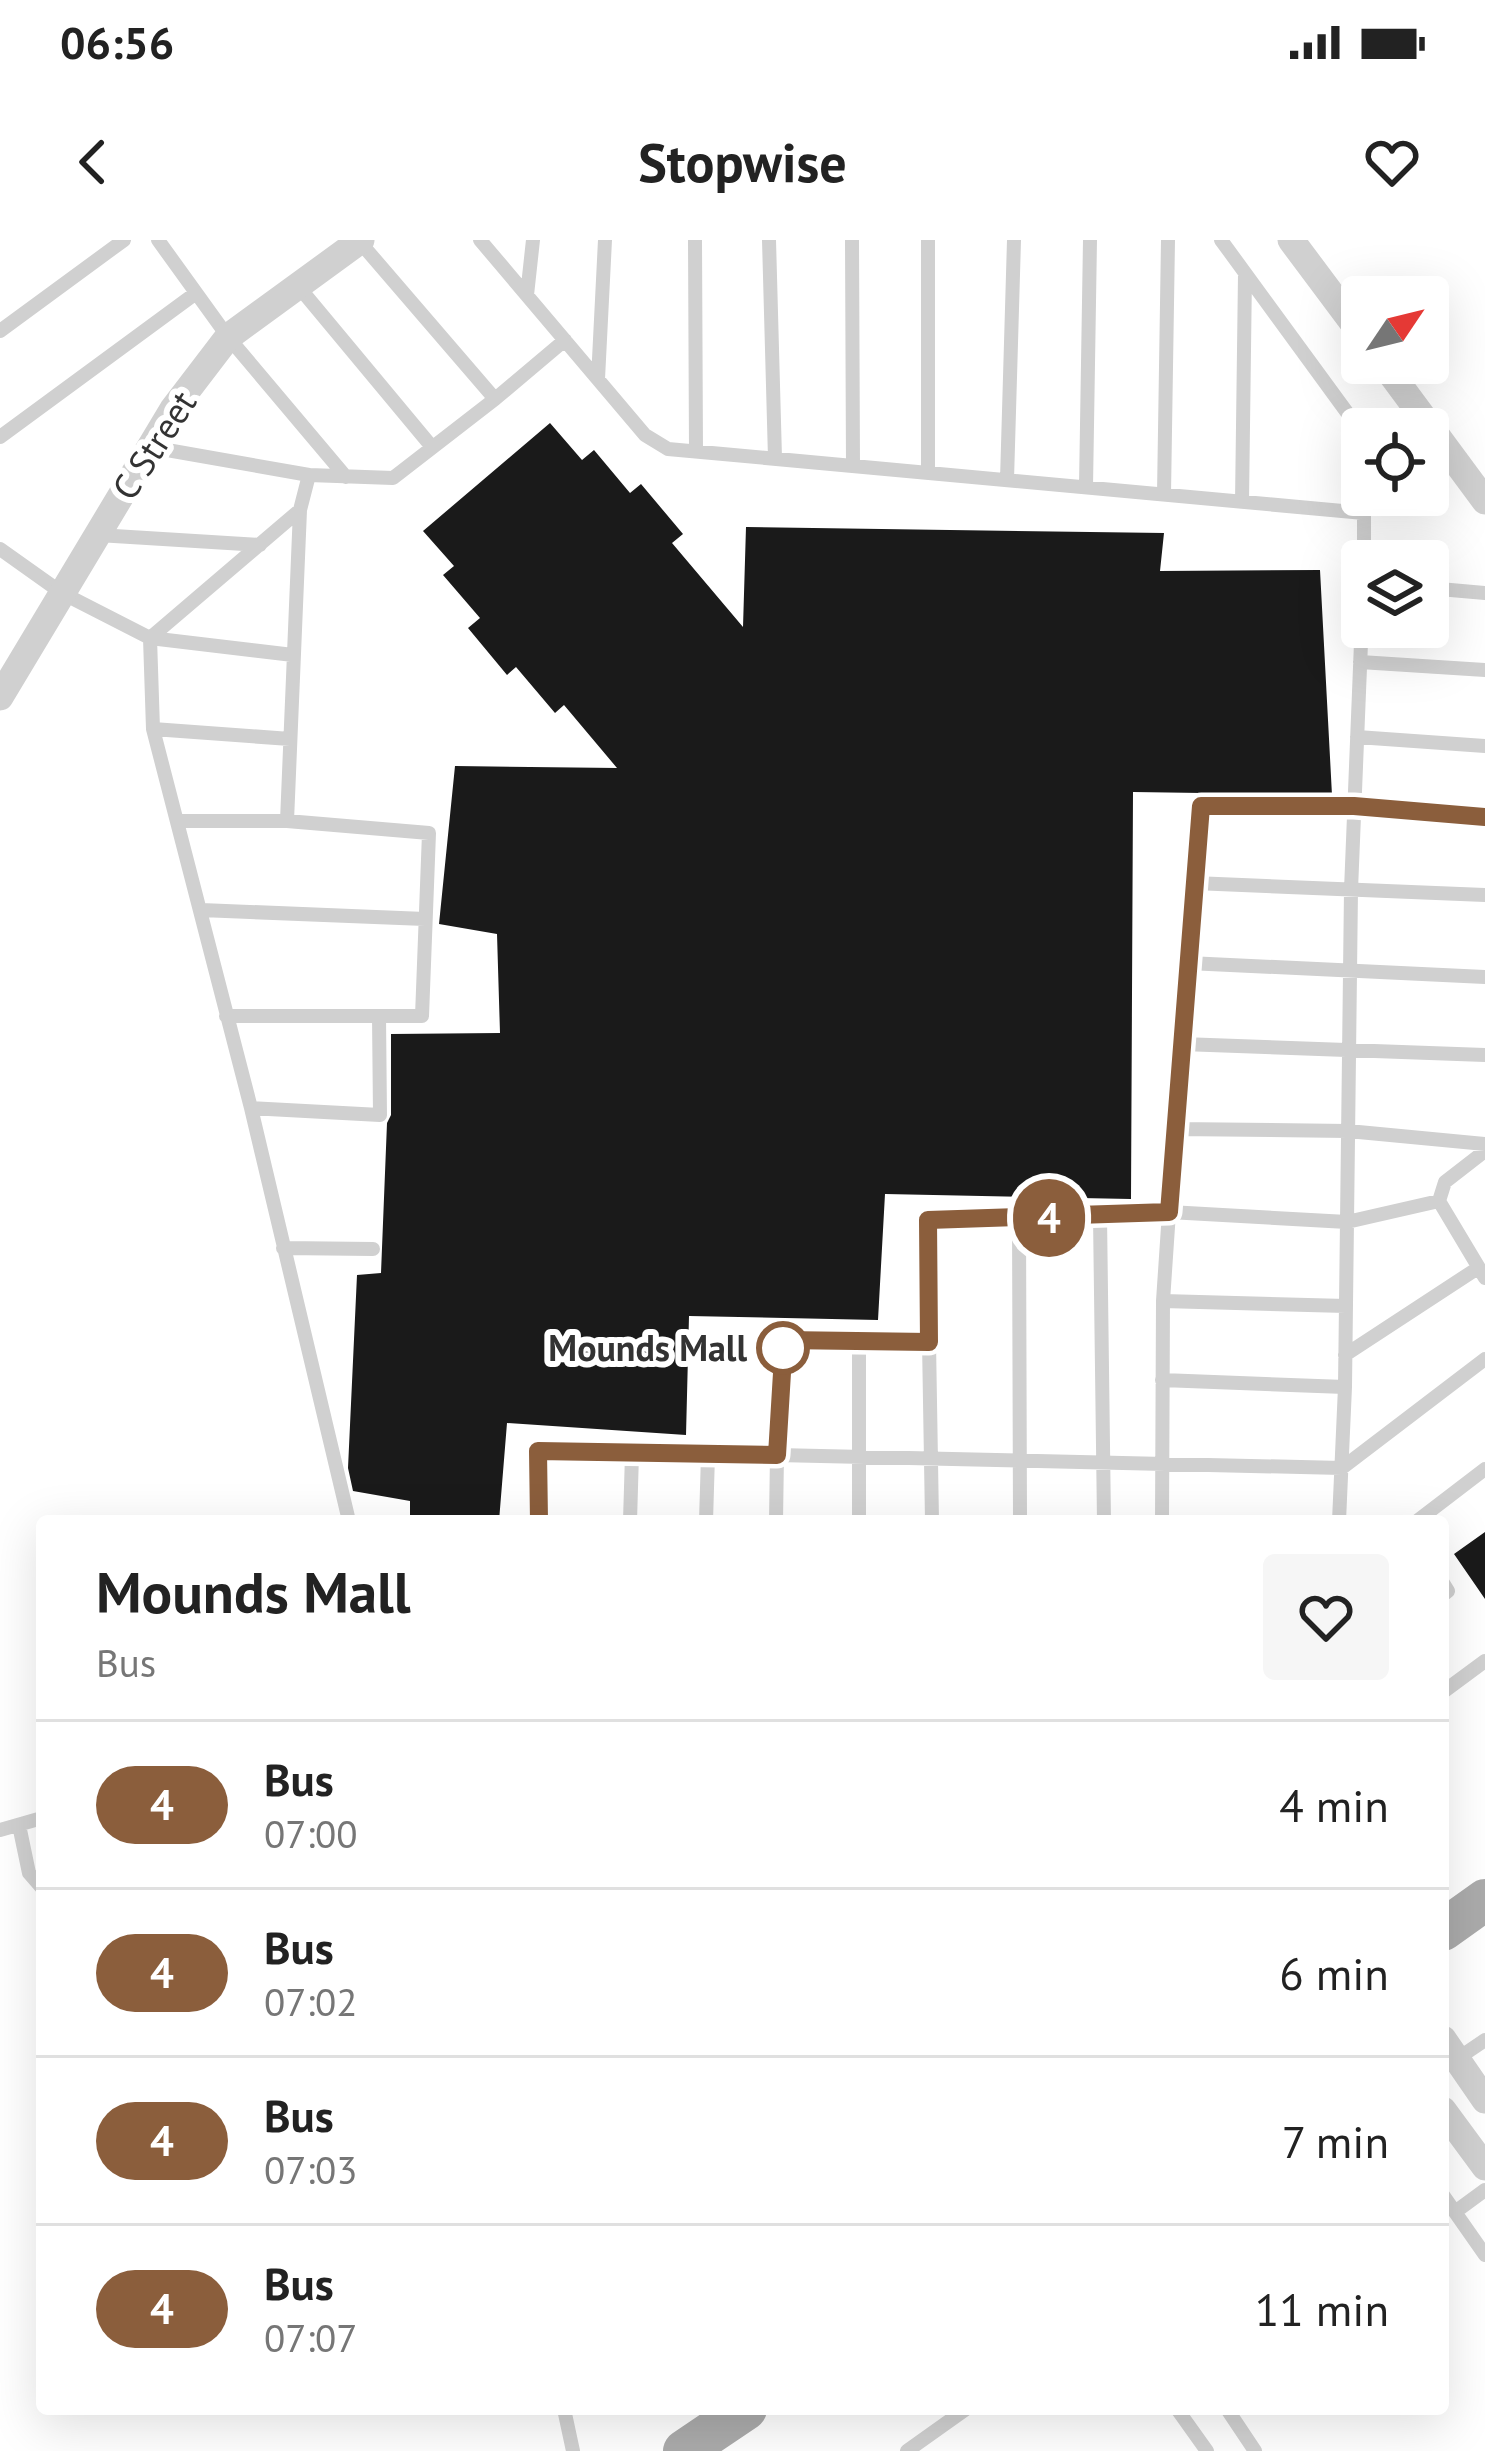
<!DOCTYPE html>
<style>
:root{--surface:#fff;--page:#f6f6f6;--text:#222;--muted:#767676;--line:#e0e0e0}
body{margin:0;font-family:"PT Sans",sans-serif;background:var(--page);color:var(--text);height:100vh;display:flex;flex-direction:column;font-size:45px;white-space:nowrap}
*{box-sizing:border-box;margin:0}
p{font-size:39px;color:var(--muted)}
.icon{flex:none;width:66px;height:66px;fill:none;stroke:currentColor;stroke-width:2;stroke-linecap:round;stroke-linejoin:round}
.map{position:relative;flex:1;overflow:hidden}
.side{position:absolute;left:36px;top:1275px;width:1413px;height:900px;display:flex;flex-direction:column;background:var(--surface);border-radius:12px;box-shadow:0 12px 48px #0002}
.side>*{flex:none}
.badge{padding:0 24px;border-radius:39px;font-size:42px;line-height:78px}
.needle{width:78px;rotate:55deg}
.controls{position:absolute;left:1341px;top:36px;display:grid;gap:24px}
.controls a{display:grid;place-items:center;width:108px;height:108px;border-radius:12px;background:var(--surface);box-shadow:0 12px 48px #0002;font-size:60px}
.map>.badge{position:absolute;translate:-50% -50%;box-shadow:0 0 0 6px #fff}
.round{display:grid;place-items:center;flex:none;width:126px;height:126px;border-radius:12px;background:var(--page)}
.summary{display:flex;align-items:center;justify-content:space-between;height:204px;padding:0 60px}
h1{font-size:57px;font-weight:700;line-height:90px}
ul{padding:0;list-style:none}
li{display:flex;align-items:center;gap:36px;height:168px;padding:0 60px;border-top:3px solid var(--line)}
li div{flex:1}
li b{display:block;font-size:45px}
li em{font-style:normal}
li .badge{min-width:132px;font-weight:700;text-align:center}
.status{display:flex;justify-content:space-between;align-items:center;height:84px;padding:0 60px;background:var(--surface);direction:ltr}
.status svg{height:33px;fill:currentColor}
header{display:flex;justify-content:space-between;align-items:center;height:156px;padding:0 60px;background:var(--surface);font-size:54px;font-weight:700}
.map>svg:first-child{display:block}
</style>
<div class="status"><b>06:56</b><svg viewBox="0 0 49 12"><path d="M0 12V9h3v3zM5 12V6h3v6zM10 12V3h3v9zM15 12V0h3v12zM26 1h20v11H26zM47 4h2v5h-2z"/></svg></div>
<header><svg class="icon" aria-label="back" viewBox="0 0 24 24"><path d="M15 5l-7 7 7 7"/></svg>Stopwise<svg class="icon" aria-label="heart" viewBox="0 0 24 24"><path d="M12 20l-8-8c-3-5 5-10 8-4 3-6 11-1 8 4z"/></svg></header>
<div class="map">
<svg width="1485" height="2211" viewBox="0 0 1485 2211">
<rect width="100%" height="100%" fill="#fff"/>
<path fill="#1a1a1a" d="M550,183l32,37 12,-10 36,43 11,-9 42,50 -11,9 71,84 3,-100 418,6 -4,38 160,-1 12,225 -199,-3 -2,407 -246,-5 -7,126 -189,-4 -3,119 -179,-12 -8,98h-89v-20l-57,-10 -5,-23 9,-193 24,-2 6,-150 4,-8v-81l109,-1 -3,-99 -58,-10 16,-158 162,2 -53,-63 -9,8 -39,-46 -9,8 -39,-47 12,-10 -37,-43 11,-9 -31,-35z
M1485,1292v67l-31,-45z"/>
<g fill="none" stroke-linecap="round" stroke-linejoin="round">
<path stroke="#d0d0d0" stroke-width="14" d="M158,0l70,97 118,140
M480,0l165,195 23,14 696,64
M695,0l1,211
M769,0l6,218
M852,0l1,226
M1221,0l141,193
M359,1l136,158 70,-59
M298,46l134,161
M527,55l6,-55
M0,91l124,-91
M598,139l7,-139
M0,197l196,-144
M150,207l159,28
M928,233v-233
M1007,240l7,-240
M1086,247l4,-247
M1164,254l4,-254
M1242,262l3,-228
M98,295l162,10
M0,309l62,44 88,45 3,91 98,379 98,413
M1364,321v-66
M1428,348l57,5
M150,398l150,-128
M150,398l143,17
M1360,422l125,8
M153,489l137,10
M1357,497l128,9
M179,581h108
M1194,643l291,12
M201,670l224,9
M1188,723l297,14
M226,776h196l7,-183 -142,-12 13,-311 9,-35 84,3 102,-79
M1182,804l303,11
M251,868l129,7 -1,-99
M1175,889l173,2 137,13
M1485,911l-40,31 -6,19 46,77
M1100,976l4,305
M1019,978l1,303
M283,1008l90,1
M1163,1061l183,5
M859,1101v180
M929,1102l3,179
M1345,1115l133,-87
M1162,1140l183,7
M539,1281l-1,-70 239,4 6,-115 146,2 -1,-122 241,-8 32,-406 153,1 131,10
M630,1281l2,-67
M706,1281l2,-66
M776,1281l1,-66 565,13 143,-109
M1162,1281l1,-220 6,-89 178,10 92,-21
M1339,1281l6,-134 6,-497 11,-272
M1417,1281l68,-52
M1443,1343l5,8 -5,4
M1443,1452l42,-31
M19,1585l10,48 13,15
M0,1590l42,-12
M1457,1819l28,-19
M1443,1955l42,60
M1455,1972l30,-22
M564,2169l9,42
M1177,2169l30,42
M1227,2169l28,42
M907,2211l59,-42"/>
<path stroke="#d0d0d0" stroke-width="27" d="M1291,0l71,95
M1383,123l102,138
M0,457l173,-288 55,-72 133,-97
M1443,1799l42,61
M1443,1870l42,57"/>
<path stroke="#ababab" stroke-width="42" d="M1443,1690l42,-30
M684,2211l62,-42"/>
</g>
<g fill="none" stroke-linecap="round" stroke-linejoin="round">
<g stroke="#fff" stroke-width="27">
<path id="line" d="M539,1281l-1,-70 239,4 7,-115 145,2 -1,-122 241,-8 32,-406h153l131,11"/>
</g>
<use href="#line" stroke="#8b5e3c" stroke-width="18"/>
</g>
<circle fill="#fff" stroke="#8b5e3c" stroke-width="6" cx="783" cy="1108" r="24"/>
<g text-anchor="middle" stroke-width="12" stroke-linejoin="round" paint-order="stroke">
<g font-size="36" fill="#333" stroke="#fff">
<text transform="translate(154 205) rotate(-57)" y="13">C Street</text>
</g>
<g font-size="36" font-weight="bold" fill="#333" stroke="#fff" text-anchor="end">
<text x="747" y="1121">Mounds Mall</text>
</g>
</g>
</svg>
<div class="controls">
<a><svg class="needle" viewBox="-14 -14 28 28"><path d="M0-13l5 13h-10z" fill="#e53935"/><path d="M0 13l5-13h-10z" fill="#767676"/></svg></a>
<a><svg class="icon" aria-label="locate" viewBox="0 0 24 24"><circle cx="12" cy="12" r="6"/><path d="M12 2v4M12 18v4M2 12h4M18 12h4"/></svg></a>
<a><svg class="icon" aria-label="layers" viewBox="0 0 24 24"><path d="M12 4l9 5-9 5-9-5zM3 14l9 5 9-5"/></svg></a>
</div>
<b class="badge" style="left:1049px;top:978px;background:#8b5e3c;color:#fff">4</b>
<section class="side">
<div class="summary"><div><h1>Mounds Mall</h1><p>Bus</p></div><a class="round"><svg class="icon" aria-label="heart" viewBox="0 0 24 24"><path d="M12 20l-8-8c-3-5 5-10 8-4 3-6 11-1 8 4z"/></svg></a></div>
<ul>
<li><span class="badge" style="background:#8b5e3c;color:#fff">4</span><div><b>Bus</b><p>07:00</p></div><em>4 min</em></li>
<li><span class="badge" style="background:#8b5e3c;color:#fff">4</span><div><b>Bus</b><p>07:02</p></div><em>6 min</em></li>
<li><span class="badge" style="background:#8b5e3c;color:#fff">4</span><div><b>Bus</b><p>07:03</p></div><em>7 min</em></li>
<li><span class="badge" style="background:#8b5e3c;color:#fff">4</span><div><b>Bus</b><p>07:07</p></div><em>11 min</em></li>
</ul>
</section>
</div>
